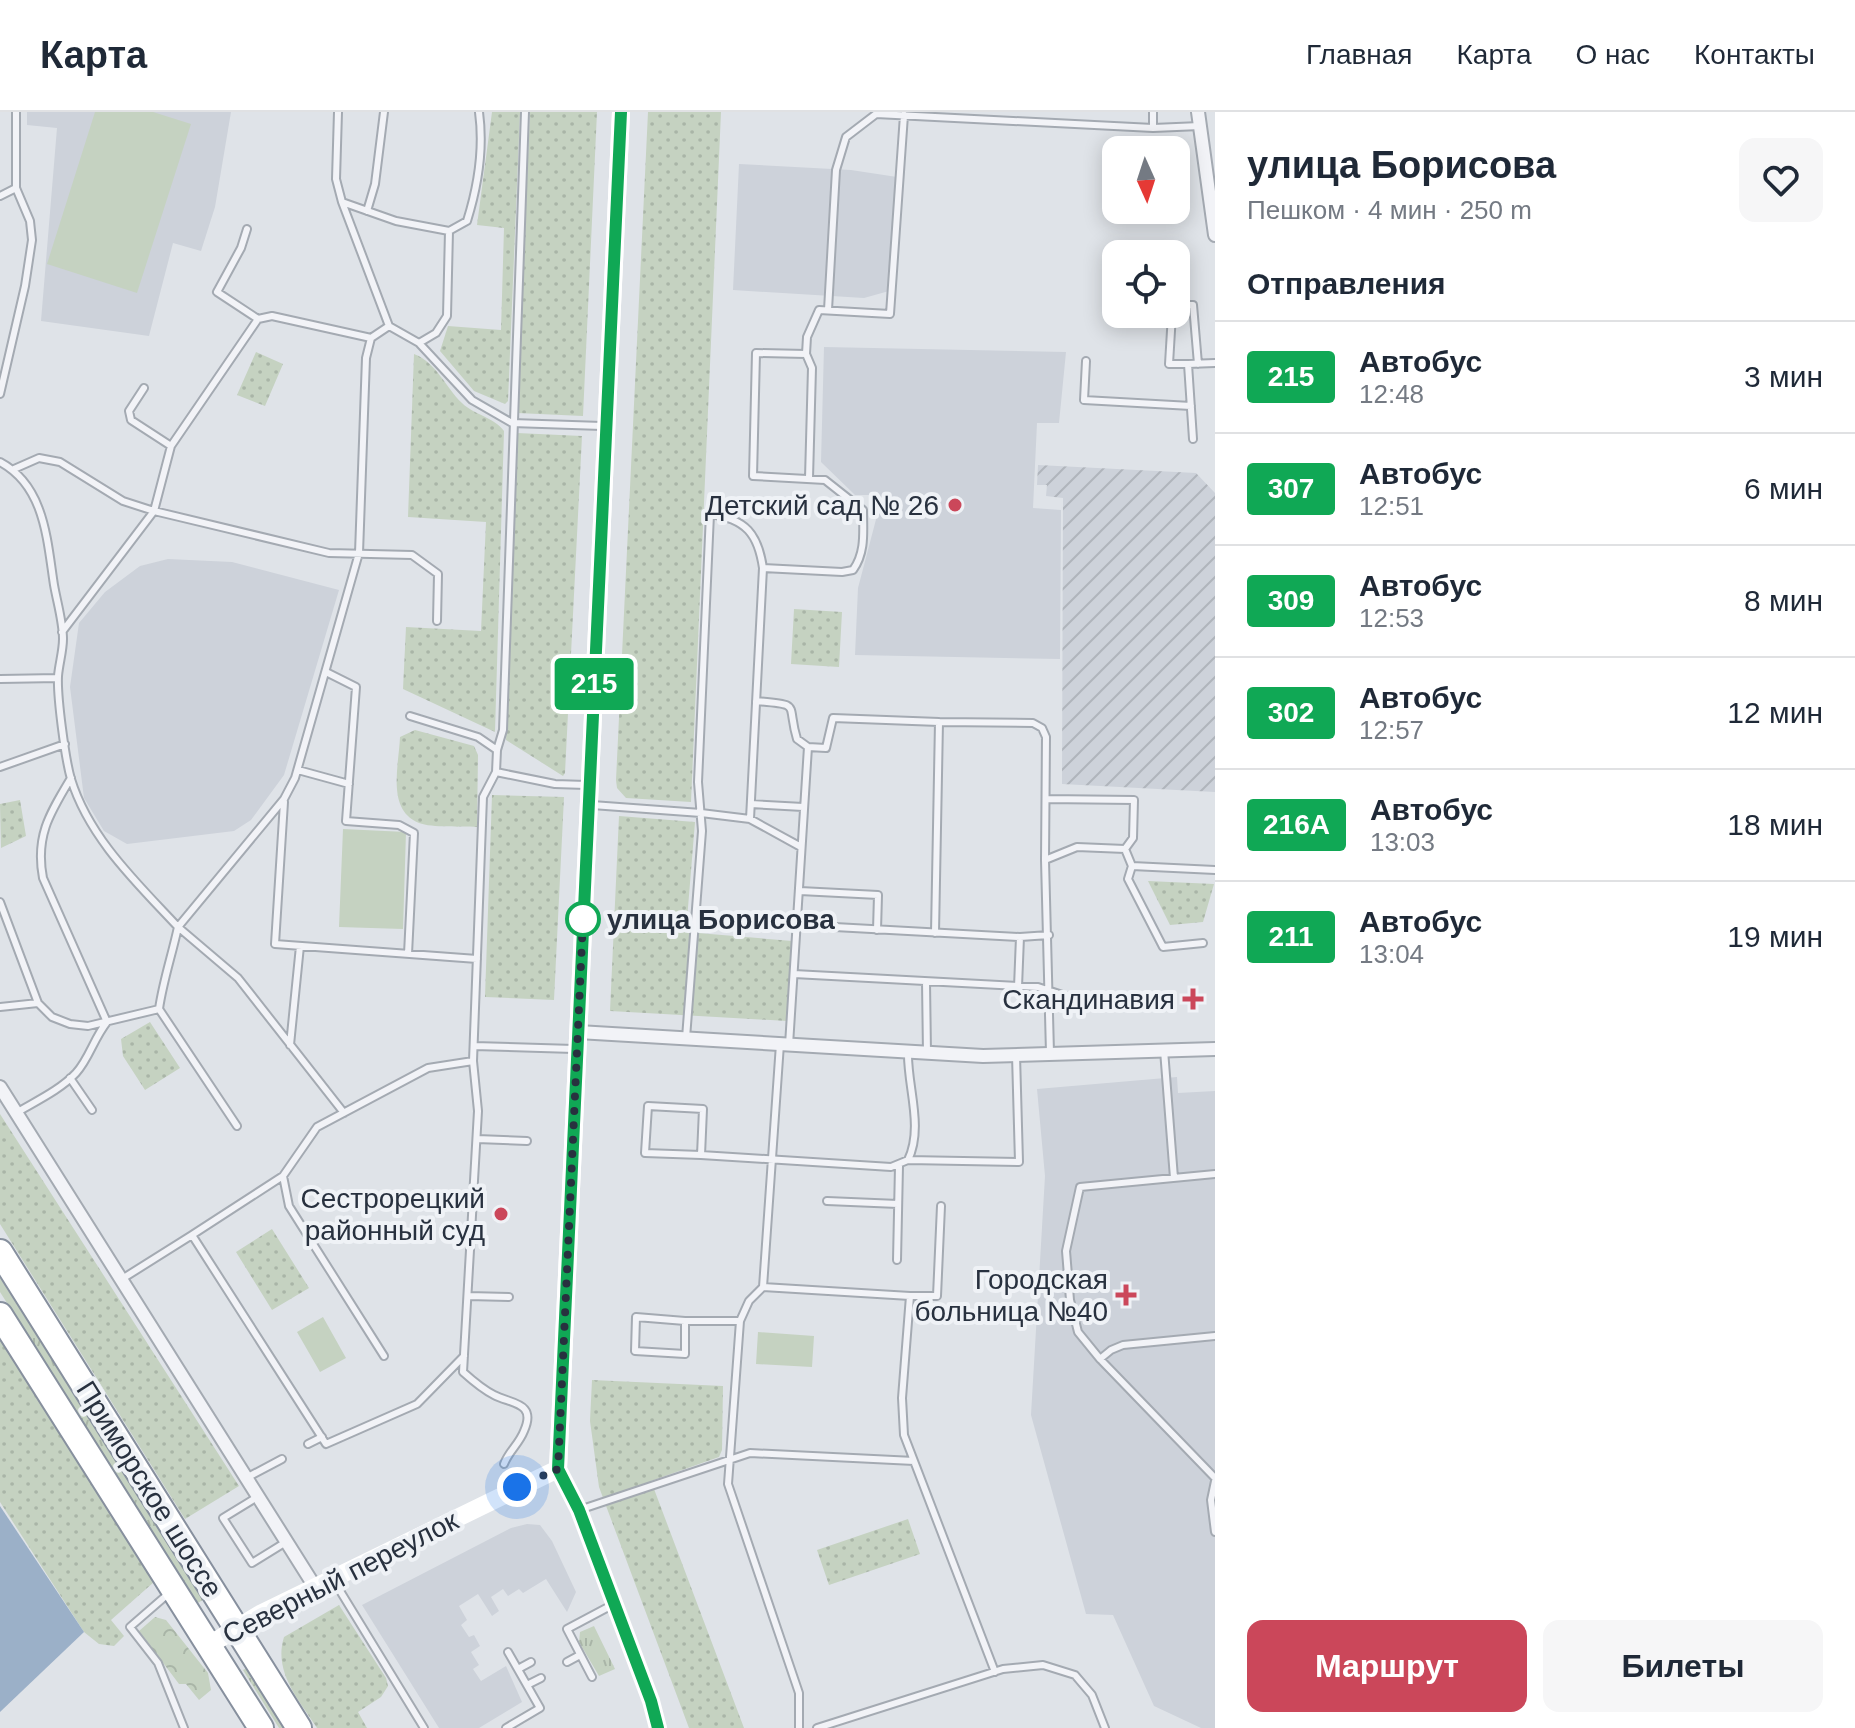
<!DOCTYPE html>
<html lang="ru">
<meta charset="utf-8">
<style>
:root{--surface:#fff;--page:#f6f6f7;--text:#1f2937;--muted:#747a83;--line:#e0e1e3;--accent:#cb475a}
body{margin:0;font-family:Arial,sans-serif;background:var(--page);color:var(--text);height:100vh;display:flex;flex-direction:column;font-size:30px;white-space:nowrap}
*{box-sizing:border-box;margin:0}
p{font-size:26px;color:var(--muted)}
.icon{flex:none;width:44px;height:44px;fill:none;stroke:currentColor;stroke-width:2;stroke-linecap:round;stroke-linejoin:round}
.map{position:relative;flex:1;overflow:hidden}
.panel{display:flex;flex-direction:column;background:var(--surface);width:640px}
.panel>*{flex:none}
.badge{padding:0 16px;border-radius:6px;font-size:28px;line-height:52px}
.needle{width:52px;rotate:177deg}
.controls{position:absolute;left:1102px;top:24px;display:grid;gap:16px}
.controls a{display:grid;place-items:center;width:88px;height:88px;border-radius:16px;background:var(--surface);box-shadow:0 4px 20px #0003;font-size:40px}
.you{position:absolute;width:40px;height:40px;margin:-20px;border:6px solid #fff;border-radius:50%;background:#1a73e8;box-shadow:0 0 0 12px #1a73e833}
.map>.badge{position:absolute;translate:-50% -50%;box-shadow:0 0 0 4px #fff}
h2{padding:0 32px;font-size:30px;line-height:72px}
.round{display:grid;place-items:center;flex:none;width:84px;height:84px;border-radius:16px;background:var(--page)}
.summary{display:flex;align-items:center;justify-content:space-between;height:136px;padding:0 32px}
h1{font-size:38px;font-weight:600;line-height:60px}
.action{display:flex;gap:16px;margin-top:auto;padding:16px 32px}
.action a{flex:1;height:92px;border-radius:16px;background:var(--accent);color:#fff;font-size:32px;font-weight:600;line-height:92px;text-align:center}
.action a+a{background:var(--page);color:var(--text)}
ul{padding:0;list-style:none}
li{display:flex;align-items:center;gap:24px;height:112px;padding:0 32px;border-top:2px solid var(--line)}
li div{flex:1}
li b{display:block;font-size:30px}
li em{font-style:normal}
li .badge{min-width:88px;font-weight:700;text-align:center}
header{display:flex;align-items:center;gap:48px;box-sizing:border-box;height:112px;padding:0 40px;background:var(--surface);border-bottom:2px solid var(--line)}
header strong{font-size:38px}
nav{display:flex;gap:44px;margin-inline-start:auto;font-size:28px}
main{display:flex;flex:1;min-height:0}
.map>svg:first-child{display:block}
</style>
<header>
<strong>Карта</strong>
<nav><a>Главная</a><a>Карта</a><a>О нас</a><a>Контакты</a></nav>
</header>
<main>
<div class="map">
<svg width="1215" height="1616" viewBox="0 0 1215 1616">
<defs>
<pattern id="industrial-furrows" width="10" height="10" patternUnits="userSpaceOnUse" patternTransform="scale(2)"><rect width="10" height="10" fill="#cdd2da"/><path d="M-1 1l2-2M0 10L10 0M9 11l2-2" fill="none" stroke="#b0b5bc"/></pattern>
<pattern id="grass-tufts" width="24" height="20" patternUnits="userSpaceOnUse" patternTransform="scale(2)"><rect width="24" height="20" fill="#c5d2c1"/><path d="M3 7l-1-3M5 7V3M7 7l1-3M15 17l-1-3M17 17v-4M19 17l1-3" fill="none" stroke="#a9b5a7"/></pattern>
<pattern id="forest-crowns" width="20" height="18" patternUnits="userSpaceOnUse" patternTransform="scale(2)"><rect width="20" height="18" fill="#c5d2c1"/><path d="M2 6a3 3 0 1 1 6 0M12 15a3 3 0 1 1 6 0" fill="none" stroke="#a9b5a7"/></pattern>
<pattern id="park-dots" width="8" height="8" patternUnits="userSpaceOnUse" patternTransform="scale(2)"><rect width="8" height="8" fill="#c5d2c1"/><path d="M2 2h.1M6 6h.1" fill="none" stroke="#a9b5a7" stroke-width="1.8" stroke-linecap="round"/></pattern>
</defs>
<rect width="100%" height="100%" fill="#dfe3e8"/>
<path fill="#cdd2da" d="M27,0h204l-16,95 -14,44 -28,-8 -24,93 -108,-15 16,-193 -30,-3z
M739,52l112,6 46,7 -8,114 -25,7 -131,-8z
M824,235l242,5 -7,71h-22l-4,85 28,2 -1,149 -205,-4 3,-67 21,-80 -10,-13h-14l-34,-33z
M168,447l64,3 107,28 -55,185 -33,45 -17,11 -107,13 -23,-13 -20,-33 -14,-111 9,-64 26,-31 35,-26z
M1177,965l1,16 37,-2v637h-14l-47,-22 -41,-91 -27,-1 -55,-199 14,-239 -8,-87z
M527,1412l13,1 12,16 24,51 -9,20 -21,-33 -23,14 -4,-4 -11,7 -5,-7 -12,8 8,14 -7,5 -14,-22 -19,12 8,14 -6,5 8,12 5,-2 6,11 -9,6 8,13 -6,4 8,12 25,-15 16,36 -43,26h-40l-77,-123 149,-77z"/>
<path fill="url(#industrial-furrows)" d="M1038,353l158,8 19,20v299l-153,-8 1,-286 -17,-2 1,-11h-10z"/>
<path fill="url(#grass-tufts)" d="M0,1166l204,321 -6,4 -198,-311z
M594,1514l21,43 -16,7 -20,-34 1,-10z
M247,1556l39,60h-7l-36,-58z"/>
<path fill="url(#forest-crowns)" d="M155,1505l11,3 42,53 3,17 -12,10 -13,-16h-7l-40,-53z"/>
<path fill="url(#park-dots)" d="M492,0h28l-12,289 -3,3 -31,-13 -34,-40 8,-25 53,4 3,-102 -27,-3z
M530,0h67l-14,304 -66,-3z
M648,0h73l-30,690 -65,-4 -9,-10 -1,-8z
M256,240l27,12 -18,42 -28,-11z
M414,242c23,9 31,33 48,49 12,12 32,14 42,28l-9,301 -92,-43 3,-62 75,4 5,-109 -78,-5z
M517,321l65,3 -17,337 -2,3 -57,-36z
M794,497l48,3 -3,55 -48,-3z
M415,618l59,16 4,9 -1,72c-15,-1 -45,1 -58,-4 -33,-13 -20,-58 -19,-86z
M492,683l72,2 -10,203 -69,-3z
M20,688l6,36 -25,12 -1,-44z
M619,704l76,6 -9,110 106,9 -5,80 -177,-10z
M1148,769l66,3 -11,38 -33,3z
M150,910l30,46 -35,22 -22,-34 -2,-17z
M0,1002l239,372 -54,33 -185,-295z
M272,1117l37,59 -37,22 -36,-58z
M0,1228l154,242 -43,38 13,16 -10,10 -15,-2 -15,-12 -84,-130z
M592,1268l131,6 -1,64 -3,7 -68,24 93,247h-55l-90,-241 -9,-66z
M908,1407l12,35 -91,31 -12,-35z
M339,1493l47,73 2,8 -7,11 -23,15 9,16h-50c-18,-28 -44,-56 -33,-91z"/>
<path fill="#c5d2c1" d="M95,0h58l38,12 -54,169 -90,-29z
M343,717l63,3 -3,97 -64,-2z
M323,1205l23,41 -26,14 -23,-40z
M758,1220l56,4 -2,31 -56,-3z"/>
<path fill="#9bb0c8" d="M0,1394l84,126 -84,80z"/>
<g fill="none" stroke-linecap="round" stroke-linejoin="round">
<g stroke="#a4aab2" stroke-width="10">
<path id="lane" d="M338,0l-2,67 6,23 47,124 30,17 53,57 40,23 90,3
M1153,0v16
M0,84l16,-8
M342,90l54,19 53,10 -2,85 -11,17 -17,10
M367,99l8,-27 9,-72
M247,117l-6,19 -24,44 41,27
M449,119l18,-10c11,-35 17,-72 12,-109
M1176,193h17l5,59
M828,198l8,-140 10,-33 30,-23 277,14 47,-2
M1172,202l-3,50h19
M806,242l6,14 -3,110
M1086,249l-2,39 107,6
M144,276l-15,23 2,9 40,26
M0,282l25,-108 7,-46 -2,-19 -14,-33v-76
M1193,327l-5,-75 27,-1
M0,350c45,24 47,78 54,123 3,17 9,37 9,54 0,12 -4,25 -5,37 -1,21 7,82 13,103 18,59 66,104 107,148l106,-128 11,-21 64,-225 7,-195 5,-20 18,-12
M14,357l25,-11 21,4 63,39 31,10 175,42 83,2 26,19 -1,47
M62,520l92,-121 17,-65 87,-127 14,-3 99,22
M326,560l30,15 -10,134 53,4 15,8 -6,121
M0,567l58,-1
M756,589c47,4 30,2 41,38l11,8 18,1 7,-30 106,4
M410,604l68,21 19,13
M0,655l65,-23
M298,658l51,14
M496,660l59,12 31,1
M1046,687l88,1 -1,38 -8,11
M284,690l-9,142 202,15
M751,692l52,3
M592,693l109,8 49,6 51,28
M750,707l13,-251 79,4 11,-2c13,-18 10,-39 10,-60l-38,-30 -72,-4 3,-123 50,1 1,-17 12,-27 71,4 14,-199
M1045,748l32,-13 48,2 7,17 -4,13 35,68 40,-4
M1132,754l83,4
M800,779l78,4 -1,35
M0,790l38,101 14,14 18,7 18,2 71,-17c4,-28 13,-54 19,-82
M798,813l222,12 29,-2
M178,815l60,51 106,135
M935,821l4,-211 94,1 9,5 4,9 -1,123 5,193
M794,862l244,13 55,18 30,-1
M926,870l1,71
M1018,875l2,-50
M0,895l38,-4
M159,897l78,117
M686,926l16,-207 -4,-49 12,-268c36,5 48,20 53,54
M780,932l-17,243 -14,14 -9,20 -12,163 71,209v35
M290,933l10,-99
M789,933l19,-298
M474,934l100,3
M1164,938l10,128
M70,966l22,32
M16,1001c20,-12 44,-23 60,-40 13,-14 18,-35 31,-51l-64,-144c-8,-42 7,-65 28,-100
M477,1027l50,2
M701,1043l-56,-2 3,-47 55,3 -2,46 190,12 17,-7 111,2 -3,-107
M908,1048c16,-33 -1,-74 0,-108
M1215,1062l-135,13 -14,64 4,49 8,32 22,27 115,119
M283,1064l6,30 95,150
M827,1089l71,3
M897,1148l2,-94
M122,1167l70,-44
M763,1175l147,9
M468,1184l41,1
M685,1209l-49,-4 -1,34 50,3v-33h55
M464,1244l-47,48 -91,40 -134,-209 91,-59 34,-49 111,-59 45,-7
M1100,1247l11,-9 12,-5 92,-9
M308,1332l14,-7
M914,1349l-10,-26 -2,-37 8,-102h27l4,-90
M504,1352c5,-13 15,-20 20,-33 13,-29 -13,-27 -30,-36 -12,-6 -21,-14 -31,-23l15,-261 -5,-50 10,-264 13,-25 1,-22 6,-20 22,-618
M248,1365l34,-18
M1215,1369l-4,19 4,32
M259,1384l-36,22 29,45 34,-21
M579,1398l171,-57 164,8 81,211
M334,1469l90,147
M168,1482l-38,33 28,36 26,65
M567,1550l13,-7
M518,1557l13,-7
M592,1565l-25,-48 47,-25
M527,1573l14,-7
M506,1616l34,-20 -32,-56
M817,1616l186,-59 40,-4 32,10 17,20 13,33"/>
</g>
<g stroke="#a4aab2" stroke-width="16">
<path id="street" d="M1198,0l17,123
M578,920l405,24 232,-7
M0,975l315,500
M558,1357l21,41 72,191 7,27"/>
</g>
<g stroke="#87909e" stroke-width="28">
<path id="highway" d="M0,1140l299,476
M0,1203l261,413"/>
</g>
<use href="#lane" stroke="#f2f3f7" stroke-width="6"/>
<use href="#street" stroke="#f2f3f7" stroke-width="12"/>
<path stroke="#fff" stroke-width="18" d="M209,1533l53,-32 296,-144 63,-1357"/>
<use href="#highway" stroke="#fff" stroke-width="24"/>
</g>
<g fill="none" stroke-linecap="round" stroke-linejoin="round">
<g stroke="#fff" stroke-width="18">
<path id="line" d="M621,0l-63,1357 21,41 72,191 7,27"/>
</g>
<use href="#line" stroke="#10a855" stroke-width="12"/>
<path stroke="#28313f" stroke-width="8" stroke-dasharray="0 14.4" d="M517,1375l41,-18 25,-550"/>
</g>
<g fill="#cb475a" stroke="#eff2f6" stroke-width="3">
<circle cx="955" cy="393" r="8"/>
<path d="M1189 875h8v8h8v8h-8v8h-8v-8h-8v-8h8z"/>
<circle cx="501" cy="1102" r="8"/>
<path d="M1122 1171h8v8h8v8h-8v8h-8v-8h-8v-8h8z"/>
</g>
<circle fill="#fff" stroke="#10a855" stroke-width="4" cx="583" cy="807" r="16"/>
<g text-anchor="middle" stroke-width="8" stroke-linejoin="round" paint-order="stroke">
<g font-size="28" fill="#28313f" stroke="#eff2f6" text-anchor="end">
<text x="939" y="403">Детский сад № 26</text>
<text x="1175" y="897">Скандинавия</text>
<text x="485" y="1096">Сестрорецкий<tspan x="485" dy="32">районный суд</tspan></text>
<text x="1108" y="1177">Городская<tspan x="1108" dy="32">больница №40</tspan></text>
</g>
<g font-size="28" font-weight="bold" fill="#28313f" stroke="#eff2f6" text-anchor="start">
<text x="607" y="817">улица Борисова</text>
</g>
<g font-size="28" fill="#28313f" stroke="#eff2f6">
<text transform="translate(150 1377) rotate(58)" y="10">Приморское шоссе</text>
<text transform="translate(340 1465) rotate(-27)" y="10">Северный переулок</text>
</g>
</g>
</svg>
<div class="controls">
<a><svg class="needle" viewBox="-14 -14 28 28"><path d="M0-13l5 13h-10z" fill="#e53935"/><path d="M0 13l5-13h-10z" fill="#747a83"/></svg></a>
<a><svg class="icon" aria-label="locate" viewBox="0 0 24 24"><circle cx="12" cy="12" r="6"/><path d="M12 2v4M12 18v4M2 12h4M18 12h4"/></svg></a>
</div>
<div class="you" style="left:517px;top:1375px"></div>
<b class="badge" style="left:594px;top:572px;background:#10a855;color:#fff">215</b>
</div>
<section class="panel">
<div class="summary"><div><h1>улица Борисова</h1><p>Пешком · 4 мин · 250 m</p></div><a class="round"><svg class="icon" aria-label="heart" viewBox="0 0 24 24"><path d="M12 20l-8-8c-3-5 5-10 8-4 3-6 11-1 8 4z"/></svg></a></div>
<h2>Отправления</h2>
<ul>
<li><span class="badge" style="background:#10a855;color:#fff">215</span><div><b>Автобус</b><p>12:48</p></div><em>3 мин</em></li>
<li><span class="badge" style="background:#10a855;color:#fff">307</span><div><b>Автобус</b><p>12:51</p></div><em>6 мин</em></li>
<li><span class="badge" style="background:#10a855;color:#fff">309</span><div><b>Автобус</b><p>12:53</p></div><em>8 мин</em></li>
<li><span class="badge" style="background:#10a855;color:#fff">302</span><div><b>Автобус</b><p>12:57</p></div><em>12 мин</em></li>
<li><span class="badge" style="background:#10a855;color:#fff">216А</span><div><b>Автобус</b><p>13:03</p></div><em>18 мин</em></li>
<li><span class="badge" style="background:#10a855;color:#fff">211</span><div><b>Автобус</b><p>13:04</p></div><em>19 мин</em></li>
</ul>
<div class="action"><a>Маршрут</a><a>Билеты</a></div>
</section>
</main>
